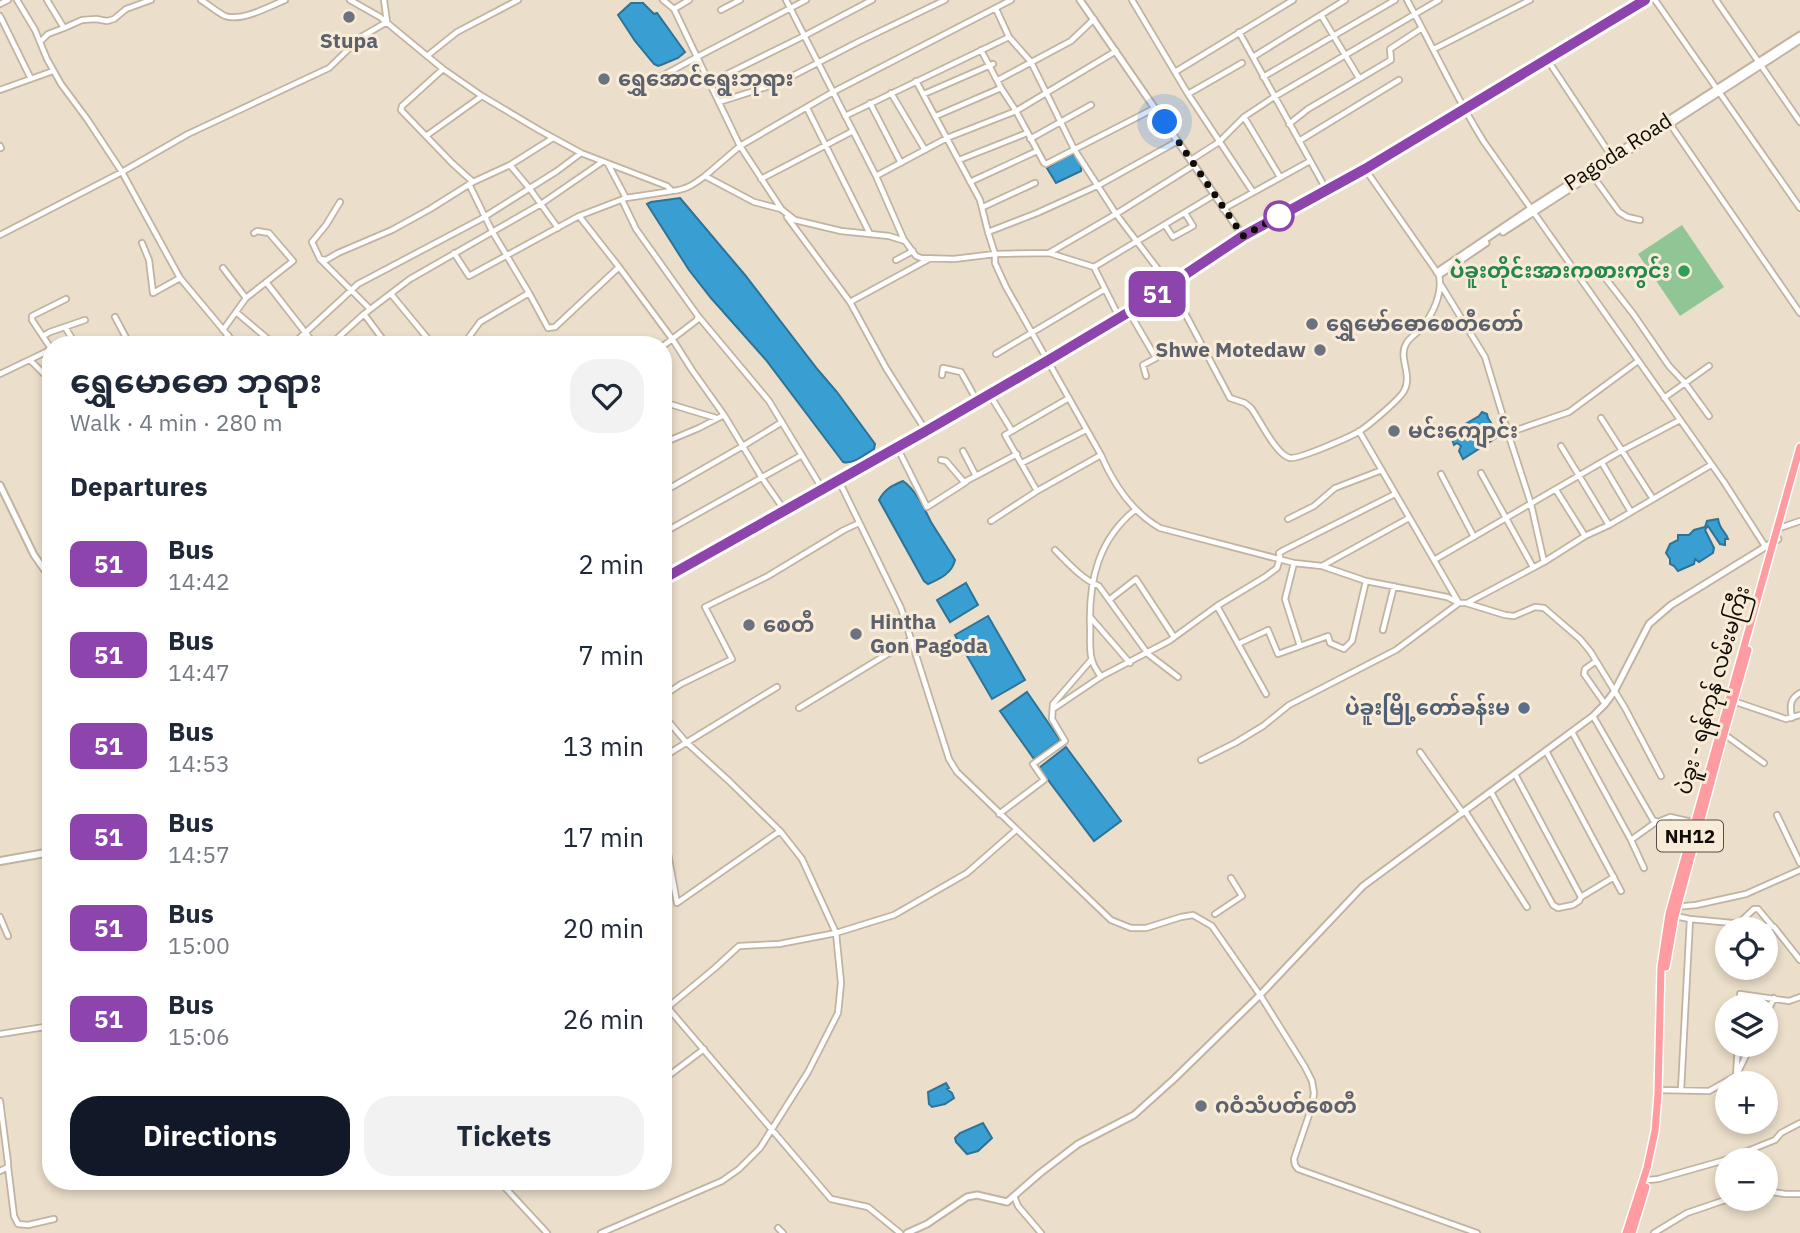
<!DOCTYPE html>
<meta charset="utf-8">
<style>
:root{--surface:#fff;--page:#f2f2f3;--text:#1f2937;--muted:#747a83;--accent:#111827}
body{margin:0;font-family:"IBM Plex Sans","Noto Sans Myanmar",sans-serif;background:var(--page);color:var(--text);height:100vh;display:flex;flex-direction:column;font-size:26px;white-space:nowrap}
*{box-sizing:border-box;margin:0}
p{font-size:23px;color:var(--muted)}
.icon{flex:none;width:38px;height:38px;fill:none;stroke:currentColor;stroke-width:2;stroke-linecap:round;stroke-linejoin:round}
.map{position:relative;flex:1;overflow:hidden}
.drawer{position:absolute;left:42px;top:336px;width:630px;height:854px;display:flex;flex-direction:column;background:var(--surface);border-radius:28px;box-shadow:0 4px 10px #0003}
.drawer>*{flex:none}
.badge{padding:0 14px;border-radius:10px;font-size:24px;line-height:46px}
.controls{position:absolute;left:1715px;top:917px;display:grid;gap:14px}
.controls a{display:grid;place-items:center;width:63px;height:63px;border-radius:50%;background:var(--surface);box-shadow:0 4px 10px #0003;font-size:35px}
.you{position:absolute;width:35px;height:35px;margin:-18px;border:5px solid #fff;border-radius:50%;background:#1a73e8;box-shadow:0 0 0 10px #1a73e833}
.map>.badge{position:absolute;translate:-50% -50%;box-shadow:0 0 0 4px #fff}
h2{padding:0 28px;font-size:26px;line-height:63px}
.round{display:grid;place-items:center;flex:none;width:74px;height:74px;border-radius:28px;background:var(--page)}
.head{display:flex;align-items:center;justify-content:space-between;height:119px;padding:0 28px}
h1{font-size:33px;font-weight:700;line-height:52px}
.cta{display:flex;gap:14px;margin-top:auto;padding:14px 28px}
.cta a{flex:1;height:80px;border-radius:28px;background:var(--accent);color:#fff;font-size:28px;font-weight:700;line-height:80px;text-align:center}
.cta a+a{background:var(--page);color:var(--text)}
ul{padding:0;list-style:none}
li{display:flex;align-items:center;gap:21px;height:91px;padding:0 28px}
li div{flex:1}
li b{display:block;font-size:26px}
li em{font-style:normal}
li .badge{min-width:77px;font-weight:700;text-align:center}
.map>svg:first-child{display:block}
</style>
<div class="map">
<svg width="1800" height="1233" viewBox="0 0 1800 1233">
<rect width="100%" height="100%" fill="#ebdeca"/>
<path fill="#90c596" d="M1682,225l42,62 -44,29 -42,-62z"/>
<path fill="#399fd3" stroke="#2d7396" stroke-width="2" d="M631,3h12l11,11 3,-1 28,39 -7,6 -17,7 -3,1 -4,-2 -19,-23 -17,-26z
M1071,154c6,1 11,11 10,17l-25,12 -9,-15z
M680,198l65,77 73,95 19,22 38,52 -1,5c-9,5 -21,16 -31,13l-77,-102 -55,-62 -22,-28 -42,-66 4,-2z
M1482,412l5,2 1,4 11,18 -36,23 -4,-8 2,-5 -4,-3 -3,2 -4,-12 29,-17z
M903,481c13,9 21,27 28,41 8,13 16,25 24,38 -3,13 -15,19 -27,24l-4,-3 -45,-81c6,-11 12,-14 24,-19z
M1718,519c2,12 7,11 10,20h-3v6l-5,-1 -12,-18 -3,4 9,18 -1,5 -14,9 -4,-3 -1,5 -16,7 -4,-5 -4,-2v-5l-4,-6 4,-9 8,-4v-5h11l5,-5 11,-3 2,-6z
M966,583l12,22 -28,17 -13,-22z
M988,616l37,64 -33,19 -37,-64z
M1027,692l33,48 -26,19 -34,-48z
M1066,747l55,74 -27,20 -55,-73z
M946,1083l3,5 -2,1 5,4 2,5 -9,6 -13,3 -3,-3 -1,-12z
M983,1123l9,15 -14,13 -11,3 -11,-12 -1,-4 5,-5z"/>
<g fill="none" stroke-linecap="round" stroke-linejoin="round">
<g stroke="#c0b3a1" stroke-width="8">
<path id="minor" d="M17,0l18,30 12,29 14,25 26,35 35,53 58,106 56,67
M201,0c8,5 16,12 24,16 17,6 45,-10 60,-16
M350,0l30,17 63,52 39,27 57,34 42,23 86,33 5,5c14,-1 22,-7 33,-15l49,26 27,7 14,11 46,11 48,5 16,5 11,15 5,2 33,1 41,-5 54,-1 45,14 120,-72
M663,0l11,9 23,48 109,-57
M786,0l90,176 28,64
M1132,0l56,94 65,98
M1407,0c26,47 48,96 77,142l240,340 41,64
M1655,0l145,208
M1716,0l84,122
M0,4l8,-4
M674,9l15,-9
M996,9l13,28 22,25 43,87 42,65 54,71 60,113 15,5 6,5c9,12 25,47 39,50 10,1 60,-21 70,-27 9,-6 39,-31 44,-40 9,-16 -6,-33 2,-47 3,-6 10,-10 15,-15 12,-15 22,-36 18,-54l-74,-106
M721,10l19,-10
M1321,15l38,63
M0,16l31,63
M64,28l18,-8 14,-1 11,2 7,-2 12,-10 25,-9
M1239,32l88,159
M40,42l8,-8 16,-6 -17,-28
M1434,49l96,-49
M427,56l30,-24 61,-32
M1253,57l92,-57
M1547,59l65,98
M1175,72l118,-72
M1263,77l132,-77
M998,80l73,-39 23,-22
M640,81l22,-5 35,-19 43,89 42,64
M916,81l64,119 8,32
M709,83l95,-47 68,-36
M1001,88l15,23 28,52 2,1 109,-56
M0,90l53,-19
M891,93l34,57
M924,94l69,-30
M1188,94l54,-31
M719,102l60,-19 79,-41 87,-42
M870,103l31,60
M807,108l63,126
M845,116l164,-79
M936,116l65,-28 -20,-38
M1244,117l36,60
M1289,124l19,-15 83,-49 -1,-11 32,-21
M1670,124l130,189
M426,136l-25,-26 1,-4 41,-37
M1030,139l61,-34
M1178,141l-79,44 -62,28 -49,19 7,22v9l11,24 95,168c13,30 31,57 59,73l134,35 28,3 44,15 81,16 12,6h7l39,12 9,1 21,-9 9,1 36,31 10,12 35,57 36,68
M1299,141l100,-61
M0,146l1,2
M959,160l68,-27
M1191,160l28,-18 25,-25 30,-20 165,-97
M608,164l18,34
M510,165l20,24 28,39
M1590,172l29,40 8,5 13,3
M705,176l35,-30 93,-54 178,-92
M876,176l71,-38 69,-27 100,-60
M761,179l92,-48
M473,182l-21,-19 -26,-27 56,-40
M970,182l67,-31
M469,184l23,47 37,62 19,35 7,-1 64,-60
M622,200l14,29 62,87 -1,4 -34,26
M340,202l-14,23 -14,17 8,17 50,50
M983,207l52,-24
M1223,209l87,-48
M579,216l40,51 54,73 19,30 32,45 38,63 23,33
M787,217l63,85 36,66 40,63
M1165,225l8,12 20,-11 -8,-13
M0,235l122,-63 66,-38 141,-66 32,-31 26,-15 -3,-22
M142,243l7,17 4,33 27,-15
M454,253l15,23 110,-60 47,-18 46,-7
M1049,253l67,-39 78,-49
M320,259l6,1 12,-7 54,-23 38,-21 43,-27 37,-17 43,-27
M896,260l17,-9
M1094,267l25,50
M223,268l23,30
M1603,275l31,40 35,51 16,17 24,33
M266,282l49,63
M1441,285l44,72 23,76 61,-21 69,-51
M391,294l42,51
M850,302l79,-43
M236,312l39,33
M1129,312l27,46 -13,7 3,11
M364,314l23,31
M698,316l71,85 54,89
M115,317l15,28
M65,327l11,18
M223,330l23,-32 47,-37 -24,-28 -12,-2 -3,2
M43,336l7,-4 35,-12
M155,345l6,-4
M219,345l9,-10
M292,345l66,-61 123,-65 76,-48 24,-18
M330,345l34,-31 46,-35 131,-75 61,-42
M470,345l-1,-8 11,-15 49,-29
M50,350v-3l-18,-27v-4l34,-17
M996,354l109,-65
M30,360l21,21
M0,374l50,-24
M942,375l1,-7 18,4 16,29
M990,395l22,36 -7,4 32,56
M1664,398l45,-32
M663,402l53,16
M1601,418l52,81
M1012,431l57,-33
M1508,433l23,71 13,58
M663,443l36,-15 25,-13
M1561,446l48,79
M897,447l30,60 39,-25
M963,451l13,25 41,-22
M941,460l5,1 18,21 12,-6
M1022,463l64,-33
M1602,463l29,49
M1481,473l52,94
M1441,474l33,63
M839,481l62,127 48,151 8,13 154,148 20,8h15l35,-11 12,-2 19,11 48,69 45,72 7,14 2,12 -2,13 -18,53 1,6 3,4 179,64
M1556,490l29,46
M663,492l80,-46 39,-24
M1288,519l26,-13 21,-18 47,-18
M991,521l46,-30 64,-36
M1777,529l23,-8
M663,533l139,-78
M1055,550c13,13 27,29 44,36l49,68 30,23
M1434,560l187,-109 59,-31
M1294,563l-9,36 15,47
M1322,566l87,-48
M1109,600l27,-21 38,58
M1467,603l77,-41 41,-26 24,-11 102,-60
M1217,606l49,88
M1091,618l39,45
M1383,630l11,-44
M1238,644l30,-14 10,24 50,-18 2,7 14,6 8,-8 14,-60
M1596,661l-11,8 -1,5 21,30
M1101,677c-3,-5 -6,-9 -8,-14 -5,-11 -2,-27 -3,-39 -1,-45 9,-85 45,-114
M663,696l18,-12 51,-25 -27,-52 63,-31 76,-46 15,-7
M1733,701l53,18 14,-4
M799,708l113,-69
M1053,709l49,-33 67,-35 48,-35 48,-29 12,-9 3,-10 -1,-5 5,-3 111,-56
M663,715l23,27 43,39 51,50 22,28 34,74 -57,11 -40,2 -24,22 -47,39
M1593,716l60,104 5,2 12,-5 26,6
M1792,718c-2,-11 -3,-19 8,-25
M1572,732l59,108 13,28
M1724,734l40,29
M1546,751l75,140
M1420,752l43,61
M663,757l114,-70
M1201,760l34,-17 28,-17 26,-21 107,-55 63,-47 -100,-172
M1491,792l62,113 5,3 15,-3 6,-4 2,-4 -66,-123
M1465,811l62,96
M999,814l45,-34 -11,-16 32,-23 -13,-22 1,-15 38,-44
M1777,815l23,48
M663,838l4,10 10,55 103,-72
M1631,840l25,-18
M47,853l4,22
M1581,897l33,-20
M1675,907l21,-2 50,-11 54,-24
M1215,914l27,-18 -11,-18
M1675,916l15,3 84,8 26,33
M0,917l8,19
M1738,924l16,-15h4l15,18
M663,1002l168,197 37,8 32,26
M1740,1006v-12l49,7 11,-4
M1766,1015l8,-17
M0,1034l51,-8
M1738,1072l13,-27
M663,1080l41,-31
M1658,1090l51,1 27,-15 2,-31
M1681,1090l9,-171
M0,1101l8,62v4l-8,4
M8,1167l6,49 4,8 10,1 26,-6
M1648,1180l10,-1 67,-19 50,-20 6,-7 19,-10
M499,1181l48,52
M1766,1191l19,3h15
M1014,1196l4,10 23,27
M778,1228l5,5
M601,1233l121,-52 17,-12 21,-21 48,-76 30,-59 3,-30 -5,-50 58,-18 73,-42 49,-43
M1654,1233l33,-20 41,-14"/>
</g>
<g stroke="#c0b3a1" stroke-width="9">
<path id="tertiary" d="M1080,0l163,236
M1503,232l297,-192
M1437,272l93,-63 270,-174
M1439,275l47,-32
M0,485l34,70 17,24
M907,1233l20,-9 40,-27 10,-2 30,7 32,-28 39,-30 56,-29 40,-36 86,-84 103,-109 230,-170 12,-12 9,-12 35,-68 22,-19 107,-66"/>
</g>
<g stroke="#c0b3a1" stroke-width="10">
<path id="secondary" d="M663,579l263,-148 121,-70 82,-49 114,-76 122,-67 280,-169
M0,861l51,-9"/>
</g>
<g stroke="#fff" stroke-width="10">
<path id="trunk" d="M1666,967l9,-51 49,-182 24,-84
M1626,1233l21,-65 8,-37 3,-37 3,-127 8,-53 131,-467
M1632,1233l14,-46"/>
</g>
<use href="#minor" stroke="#fff" stroke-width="4.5"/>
<use href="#tertiary" stroke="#fff" stroke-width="5"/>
<use href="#secondary" stroke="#fff" stroke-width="6"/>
<use href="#trunk" stroke="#fe9ca2" stroke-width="7"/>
</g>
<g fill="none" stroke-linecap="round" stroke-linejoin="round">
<g stroke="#fff" stroke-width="16">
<path id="line" d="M663,579l263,-148 121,-70 82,-49 114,-76 122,-67 280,-169"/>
</g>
<use href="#line" stroke="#8e44ad" stroke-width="10"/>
<path stroke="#100c06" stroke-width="7" stroke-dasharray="0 12.6" d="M1165,122l78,114 36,-20"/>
</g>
<g fill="#6b7280" stroke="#f8ebd7" stroke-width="2.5">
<circle cx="349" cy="17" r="7"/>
<circle cx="604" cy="79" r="7"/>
<circle cx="1312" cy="324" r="7"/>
<circle cx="1320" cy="350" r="7"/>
<circle cx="1394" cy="431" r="7"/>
<circle cx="749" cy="625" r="7"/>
<circle cx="856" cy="634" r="7"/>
<circle cx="1201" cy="1106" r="7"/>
</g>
<circle fill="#fff" stroke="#8e44ad" stroke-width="3.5" cx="1279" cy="216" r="14"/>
<circle fill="#2e9e5b" stroke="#f8ebd7" stroke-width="2.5" cx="1684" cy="271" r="7"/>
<circle fill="#5c6f8a" stroke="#f8ebd7" stroke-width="2.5" cx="1524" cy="708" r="7"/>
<g text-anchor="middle" stroke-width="6" stroke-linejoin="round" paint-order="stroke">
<rect fill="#f8ebd7" stroke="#564f45" stroke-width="2" x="1657" y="820.5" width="66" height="31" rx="5"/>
<g font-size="19" font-weight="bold" fill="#100c06">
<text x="1690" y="843">NH12</text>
</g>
<g font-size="21" font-weight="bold" fill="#5b616d" stroke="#f8ebd7" text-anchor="start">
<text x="349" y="48" text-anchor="middle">Stupa</text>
<text x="618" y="86">ရွှေအောင်ရွေးဘုရား</text>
<text x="1326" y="331">ရွှေမော်ဓောစေတီတော်</text>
<text x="1306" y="357" text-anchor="end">Shwe Motedaw</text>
<text x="1408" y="438">မင်းကျောင်း</text>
<text x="870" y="629">Hintha<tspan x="870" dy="24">Gon Pagoda</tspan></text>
<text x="763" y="632">စေတီ</text>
<text x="1215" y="1113">ဂဝံသံပတ်စေတီ</text>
</g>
<g font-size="21" fill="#100c06" stroke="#f8ebd7">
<text transform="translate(1618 152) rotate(-33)" y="7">Pagoda Road</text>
<text transform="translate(1713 690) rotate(-74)" y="7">ပဲခူး - ရန်ကုန် လမ်းမကြီး</text>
</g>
<g font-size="21" font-weight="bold" fill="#27864d" stroke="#f8ebd7" text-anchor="end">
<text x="1670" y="278">ပဲခူးတိုင်းအားကစားကွင်း</text>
</g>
<g font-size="21" font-weight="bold" fill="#4e5e75" stroke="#f8ebd7" text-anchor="end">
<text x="1510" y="715">ပဲခူးမြို့တော်ခန်းမ</text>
</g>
</g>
</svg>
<div class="controls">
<a><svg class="icon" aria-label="locate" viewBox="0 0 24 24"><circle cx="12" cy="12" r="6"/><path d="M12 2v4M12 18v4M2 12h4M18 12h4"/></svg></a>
<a><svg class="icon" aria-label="layers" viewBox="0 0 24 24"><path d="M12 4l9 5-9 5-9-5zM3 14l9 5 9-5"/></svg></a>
<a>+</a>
<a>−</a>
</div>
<div class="you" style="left:1165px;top:122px"></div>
<b class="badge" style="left:1157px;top:294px;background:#8e44ad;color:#fff">51</b>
<section class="drawer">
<div class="head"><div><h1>ရွှေမောဓော ဘုရား</h1><p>Walk · 4 min · 280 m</p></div><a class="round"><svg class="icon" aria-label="heart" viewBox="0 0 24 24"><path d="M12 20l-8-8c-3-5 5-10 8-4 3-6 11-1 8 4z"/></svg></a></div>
<h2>Departures</h2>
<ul>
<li><span class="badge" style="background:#8e44ad;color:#fff">51</span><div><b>Bus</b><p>14:42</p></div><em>2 min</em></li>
<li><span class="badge" style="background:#8e44ad;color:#fff">51</span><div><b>Bus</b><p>14:47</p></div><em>7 min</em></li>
<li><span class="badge" style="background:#8e44ad;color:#fff">51</span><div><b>Bus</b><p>14:53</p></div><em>13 min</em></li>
<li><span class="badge" style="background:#8e44ad;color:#fff">51</span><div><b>Bus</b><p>14:57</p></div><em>17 min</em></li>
<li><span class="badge" style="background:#8e44ad;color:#fff">51</span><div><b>Bus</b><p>15:00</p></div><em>20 min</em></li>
<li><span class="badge" style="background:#8e44ad;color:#fff">51</span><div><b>Bus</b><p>15:06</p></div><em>26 min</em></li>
</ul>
<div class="cta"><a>Directions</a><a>Tickets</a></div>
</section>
</div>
